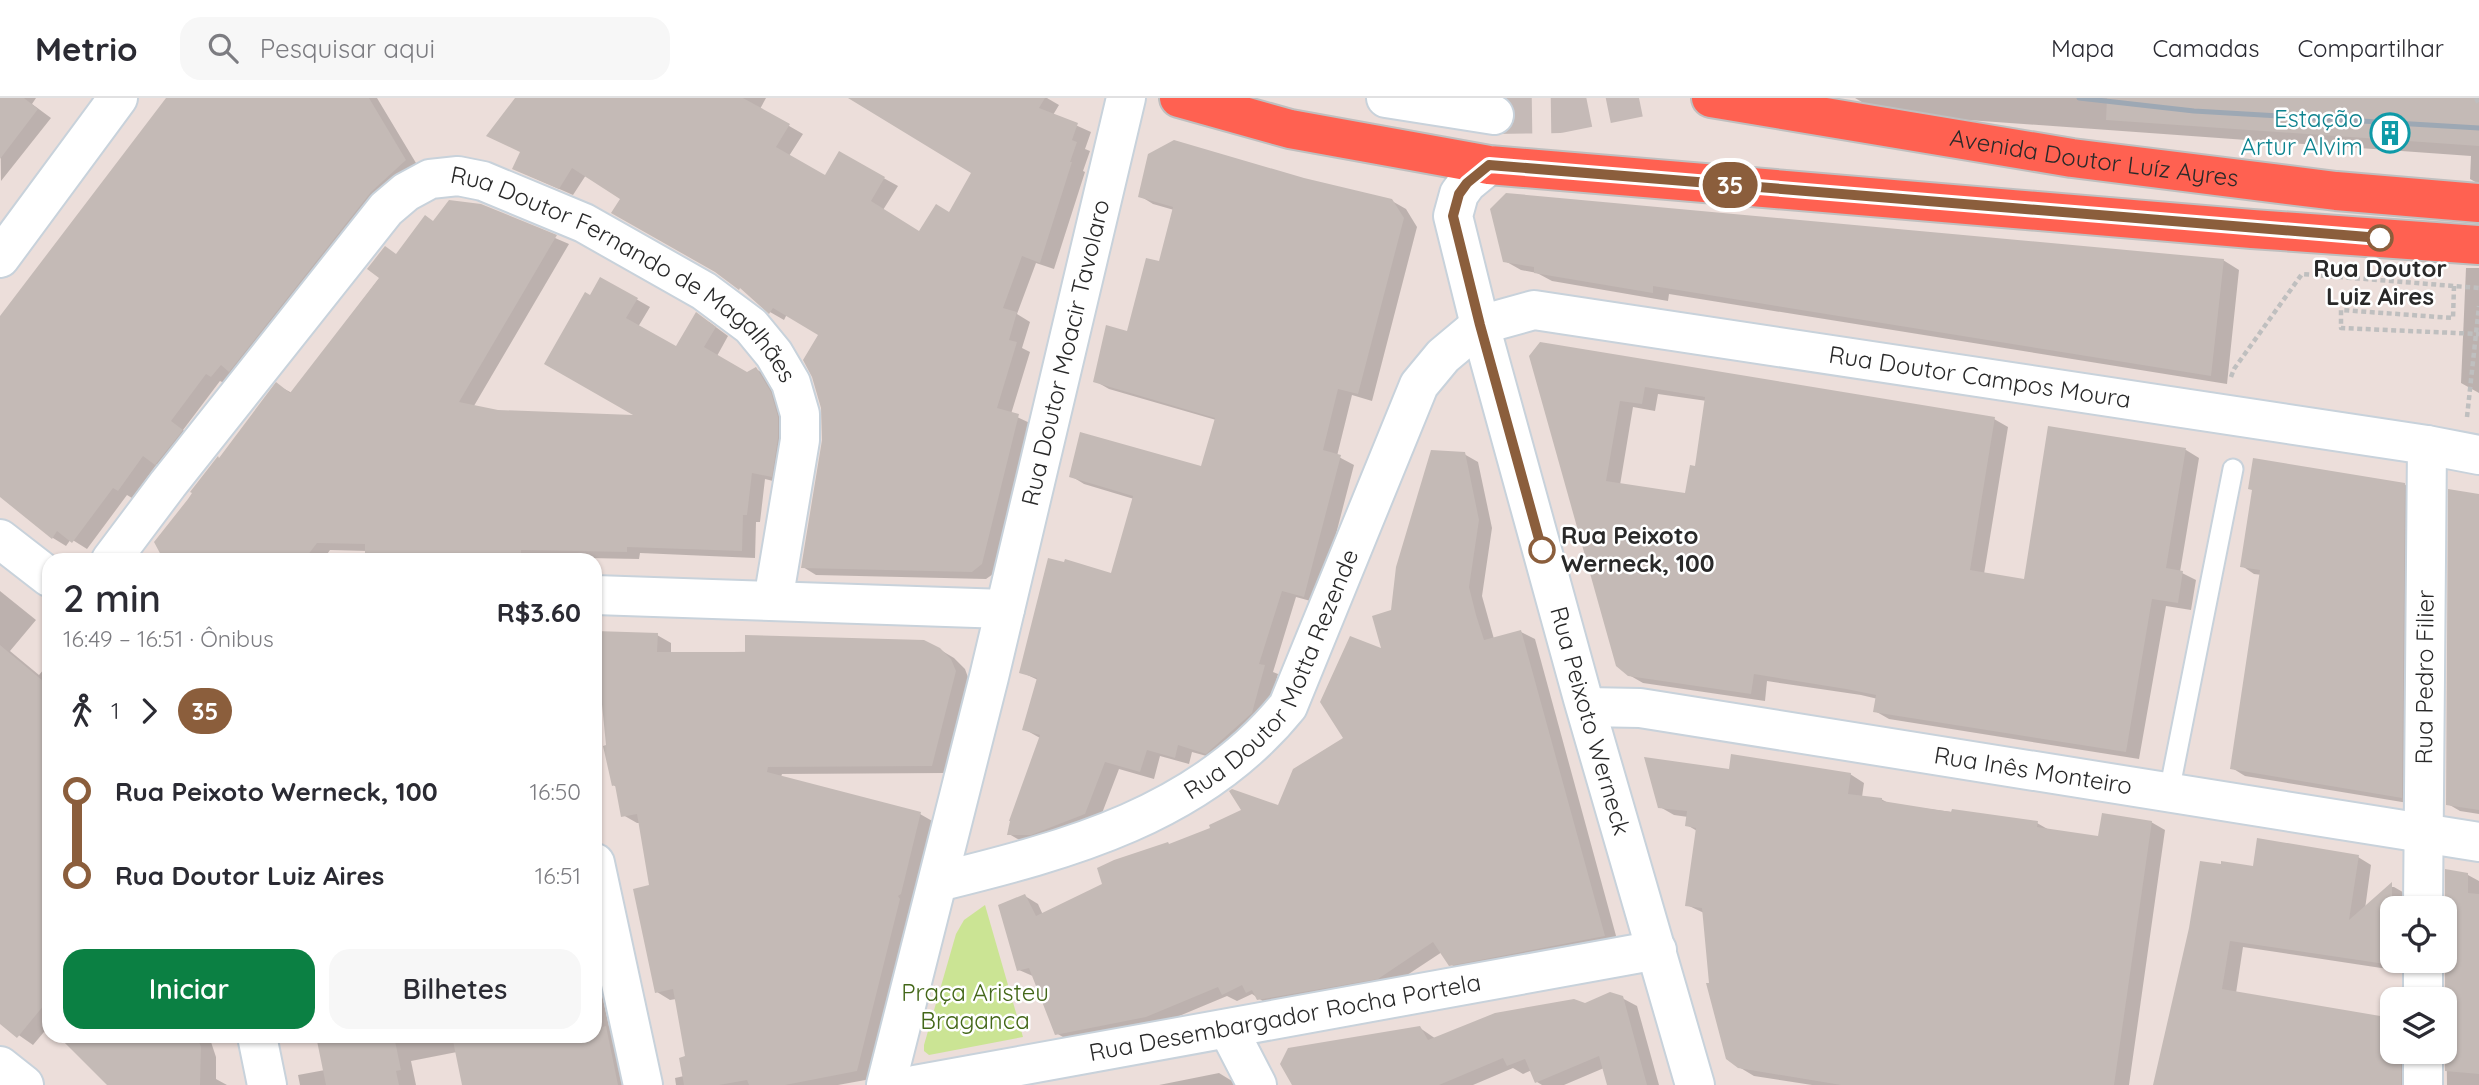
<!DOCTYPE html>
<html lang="pt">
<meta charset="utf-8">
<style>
:root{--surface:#fff;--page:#f7f7f7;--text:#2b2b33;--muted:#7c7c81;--line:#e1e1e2;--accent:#0b8043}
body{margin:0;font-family:Quicksand,sans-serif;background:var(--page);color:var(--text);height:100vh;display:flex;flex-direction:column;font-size:26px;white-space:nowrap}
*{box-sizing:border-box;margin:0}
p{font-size:23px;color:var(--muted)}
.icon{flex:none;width:38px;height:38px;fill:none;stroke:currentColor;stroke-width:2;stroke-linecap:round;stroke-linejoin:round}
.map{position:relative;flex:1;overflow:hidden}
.drawer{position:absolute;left:42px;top:455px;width:560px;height:490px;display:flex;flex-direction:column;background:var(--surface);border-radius:21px;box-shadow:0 2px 5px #0004}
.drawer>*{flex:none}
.badge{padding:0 14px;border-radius:23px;font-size:24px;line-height:46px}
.controls{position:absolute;left:2380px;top:798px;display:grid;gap:14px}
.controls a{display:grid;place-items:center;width:77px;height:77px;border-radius:14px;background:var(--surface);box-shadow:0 2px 5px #0004;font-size:35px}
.map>.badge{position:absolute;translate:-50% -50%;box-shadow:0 0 0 4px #fff}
.legs{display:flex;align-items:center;gap:10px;height:77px;padding:0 21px;font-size:23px}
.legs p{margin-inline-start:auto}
.head{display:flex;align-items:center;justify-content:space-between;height:119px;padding:0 21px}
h1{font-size:38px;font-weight:600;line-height:52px}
.primary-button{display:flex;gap:14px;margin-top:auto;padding:14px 21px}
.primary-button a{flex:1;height:80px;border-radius:21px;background:var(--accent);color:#fff;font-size:28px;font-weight:600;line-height:80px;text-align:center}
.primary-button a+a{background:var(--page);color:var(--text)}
ul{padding:0 21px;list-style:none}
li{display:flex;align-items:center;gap:24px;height:84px;font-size:26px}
li i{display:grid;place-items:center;width:10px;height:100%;margin:0 9px;background:currentColor}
li i::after{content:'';width:18px;height:18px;margin:-9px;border:5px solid;border-radius:50%;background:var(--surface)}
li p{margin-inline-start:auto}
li:first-child i{background:linear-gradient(#0000 50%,currentColor 0)}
li:last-child i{background:linear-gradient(currentColor 50%,#0000 0)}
header{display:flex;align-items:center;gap:42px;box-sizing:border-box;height:98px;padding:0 35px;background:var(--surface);border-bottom:2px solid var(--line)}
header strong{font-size:33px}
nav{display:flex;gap:38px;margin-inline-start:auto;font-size:24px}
.search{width:490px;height:63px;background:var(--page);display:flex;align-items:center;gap:18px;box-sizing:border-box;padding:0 24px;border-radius:21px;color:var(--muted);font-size:26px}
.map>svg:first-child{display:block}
</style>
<header>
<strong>Metrio</strong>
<div class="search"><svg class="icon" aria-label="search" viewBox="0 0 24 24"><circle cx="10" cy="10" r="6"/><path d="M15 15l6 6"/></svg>Pesquisar aqui</div>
<nav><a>Mapa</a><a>Camadas</a><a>Compartilhar</a></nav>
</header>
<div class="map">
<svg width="2479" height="987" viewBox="0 0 2479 987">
<rect width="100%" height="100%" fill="#ecdeda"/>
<path fill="#cbe494" d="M985,807l38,132 -94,18 -5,-4v-6l32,-111 8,-14z"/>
<path fill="#0003" fill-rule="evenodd" d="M0,0h36l-4,6 19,14 -50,63z
M168,0h209l42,70 -193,216 -6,-3 -37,49 12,9 -25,33 -13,-8 -25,34 -5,-3 -40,54 -16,-10 -5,7 -13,-8 -53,-43v-177z
M517,0h249l-6,11 43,25 -14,22 36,22 15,-24 58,32 -15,24 37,23 29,-19 25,-42 -123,-74h196l12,7 -6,10 38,17 -6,17 5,2 -7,20 2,1 -31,97 -18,-6 -19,51 13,8 -8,26 8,4 -19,62 21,10 -36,148 -10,7 -170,-4 -13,-8 21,-127 -3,-106 -34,-20 -3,6 -14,-8 -22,-19 -126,-95 -36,-23 -13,20 -59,-26 8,-17z
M1855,0h624v86l-9,-5 1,-23 -573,-41 -21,-4z
M1304,81l88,22 14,8 11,18 -45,174 -20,-6 -15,61 17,9 -36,138 -22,-6 -23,75 5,2 -13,47 -44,39 -29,-8 -3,12 -29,-8 -6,23 -35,-10 -20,52 -76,21 -14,-8 31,-96 -16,-9 14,-49 -17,-8 91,-97 22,-76 -50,-15 -13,-8 131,-8 14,-48 -107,-31 -14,-8 33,-48 32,-70 14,-53 -21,-6 -13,-8z
M481,108l88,38 -98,167 169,6 -49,-120 10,-18 49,28 -12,20 39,22 32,-27 19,14 -11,20 30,18 9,-5 13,8 15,24 1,83 -20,-5 -5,43h-4l-1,36 -115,-5 -1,6 -105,-2 -1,3h-166v-9l-37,-1 -7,10h-153l-7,-4 57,-96 57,-75 15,8 105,-138 37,-32z
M2223,162l16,10 -12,114 -558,-90 -1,7 -116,-20 -15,-8 -16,-3 -16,-9z
M2466,170h13v125l-18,-10z
M1531,259l463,62 14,8 -24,147 41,7 25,-153 136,22 13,8 -19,114 16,8 -5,30 -25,-4 -27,153 -250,-40 -14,-8 3,-12 -17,-4 -94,-14 -2,20 -122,-18 -14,-8zM1658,296l49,7 -11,67 -10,27 -66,-10 13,-78 22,4z
M1464,356l14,8 14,66 -10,68 12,43 27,-7 14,7 83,304 -154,29 -14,-8 -8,-12 -50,33 -120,22 -20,-13 -15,7 -10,-5 -67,28 -90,17 -14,-8 -21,-56 -16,-7 6,-74 13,8 5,11 61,-30 66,-39 109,-39 66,-69 39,-87 8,-40z
M2404,386l13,8 -3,312 -169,-28 -13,-8 30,-193 -8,-1 -12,-8z
M2479,398v318l-19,-3 -12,-7z
M0,493l36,29 -26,31 29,24 10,-12v363l-16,19 -33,-23z
M595,535l62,2 14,8v10l268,-4 15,9 11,11 4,11 -23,93 -164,1 -1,3 139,37 14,8 -19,80 -4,1 2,5 -42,171 -33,6h-162l-1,-7 9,-2 3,-18 -11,-59 -6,1 -13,-8 -6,-105 -11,-64h-3l-14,-8 -6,-28 -4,-2 -12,-105 -6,-3z
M1730,673l120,3 14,9 -2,14 19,2 9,5 147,19 14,8 48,7 52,-16 14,8 -36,255h-317l-58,-9 -15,-9 -28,-82 -7,-72 -17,-8 10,-74 -10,-6 1,-8 -14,-2 -14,-8z
M2358,759l13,8 -6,44 24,-22h5l14,8 6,13h-22v53h24l-2,12 -171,-26 -7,46 156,26v33h24l-2,33h-259l99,-217z
M2468,777l11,6v204h-32l-2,-172z
M595,866l14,62 10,6 11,53h-166l-7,-33 -46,9 5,24h-116l-2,-10 27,-5 -7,-34h277z
M1622,900l15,8 22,79h-50l-5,-17 -40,17h-22l-5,-3 -5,-12 -9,4 -10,-6 -40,17h-179l126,-57 16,11z
M58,938h151l7,21v22l11,6h-117z
M1219,975l13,8 3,4h-76z"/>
<path fill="#c4bab6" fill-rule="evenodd" d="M0,0h24l14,11 -38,50z
M166,0h203l37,62 -35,32 -142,180 -8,-7 -10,12 -5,-3 -35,47 12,9 -28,35 -12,-9 -25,35 -5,-3 -41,55 -15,-12 -5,8 -52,-42v-181z
M515,0h228l47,26 -14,23 49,28 14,-24 46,26 -14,24 48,30 17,-27 13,8 22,-39 -123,-75h197l-6,10 39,15 -6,17 5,2 -7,20h2l-32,101 -18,-7 -19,52 14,4 -8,28 8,2 -20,66 22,6 -37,150 -10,8 -171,-4 21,-128 -1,-32 -9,-31 -9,-17 15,-25 -45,-27 -4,6 -29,-26 -1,2 -24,-18 -104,-59 9,-14 -48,-31 -13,21 -47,-20 8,-17 -34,-16z
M2107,0h372v48l-373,-26z
M1174,42l130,38 88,21 12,19 -46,176 -20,-5 -15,61 18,5 -37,142 -22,-6 -23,73 6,1 -13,48 -46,41 -28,-9 -3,13 -28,-8 -7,22 -35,-10 -20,52 -54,21h-24l3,-14h-1l31,-86 -18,-5 15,-52 -18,-5 29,-115 16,4 1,-3 46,14 22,-77 -64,-19 11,-45 121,34 14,-48 -122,-36 13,-57 21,6 19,-73 13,3 14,-54 -35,-10 10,-43z
M1506,95l718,66 -13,117 -558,-90v7l-119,-20v-6l-31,-5 -13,-53z
M449,102l32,4 76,31 -98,167 39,8 135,5 -89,-51 41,-72 5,3 10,-18 38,21 -12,20 50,28 20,-34 20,15 -12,20 43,25 9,-5 15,25 7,25v21l-6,39 -20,-4 -5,42h-4l-1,36 -115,-4v5l-106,-2v10h-156v-16l-48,-1 -13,17 -142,-3 -8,-15 34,-43 4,-6 -2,-1 28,-36 1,2 57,-76 14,11 89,-115 -12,-9 18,-23 11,8 29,-39 8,6z
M1540,244l455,75 -25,153 54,9 24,-153 138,22 -20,120 17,3 -5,32 -26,-4 -26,153 -253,-40 3,-17 -30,-6 -92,-15 -3,20 -123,-18 -12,-10 -87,-310zM1645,289l60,10 -10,69 -5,-1 -5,28 -79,-12 14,-80 22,3z
M1431,352l34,2 14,68 -10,67 7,28 8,25 37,-10 84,306 -156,30 -16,-24 -55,37 -121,21 -5,-10 -6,3 -4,-8 -20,10 -4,-8 -72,30 -91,18 -26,-67 -12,3 -19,-66 27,-11 11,22 66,-32 -5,-16 17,-8 54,-18 1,2 41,-16 -1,-3 32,-15 -12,-19 3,-2 46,16 15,-36 50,-31 -23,-36 30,-66 31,12 -9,-32 19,-6 5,-43z
M2253,360l152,25 -3,315 -172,-29 30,-199 -20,-3 12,-77 -4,-1z
M2448,391l31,5v316l-33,-5z
M595,533l63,2 -1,19h88v-17l179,5 16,8 11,11 5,12 -24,95 -164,1 -1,5 154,40 -20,82 -3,2 2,3 -43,172 -72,14h-36l-2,-5 -28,5h-35l-5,-27 6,-2 -12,-67 -18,4 -22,-104 16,-4 -12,-71 -16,3 -6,-32 -3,1 -9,-40 3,-1 -7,-71h-4z
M0,547l49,41v313l-32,39 -17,-14z
M1731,656l120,19 -3,21 34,4v3l69,11 1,-3 86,12 -1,6 61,9 4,-23 50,8 -38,264h-273l-103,-17 -12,-9 -20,-76h3l-7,-75 -17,-2 11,-78 -11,-2 2,-15 -29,-3 -14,-51 85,12z
M2257,740l102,17 -10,65 43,-38v83l-162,-24 -8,48 170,29v34h9v33h-248l36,-157 11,-67 21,3v-3l32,5z
M2445,771l23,4v20l11,1v180l-34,-3z
M1610,894l13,4 24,89h-40l-8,-29 -64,27 -10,-24 -18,7 -4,-8 -64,27h-147l-12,-21 8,-16 132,-22 8,14 67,-27 79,-14 11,4z
M606,928l12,59h-156l-10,-49h143v-7z
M58,938h139l4,11 -1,38h-93z
M316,938h78l7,34 -5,1 3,14h-73z"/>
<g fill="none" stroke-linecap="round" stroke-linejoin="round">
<path stroke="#c5bab7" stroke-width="38" stroke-dasharray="38 19" stroke-linecap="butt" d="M1494,17l66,-1 79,-16"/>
<g stroke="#c8d2db" stroke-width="23">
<path id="lane" d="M2169,694l64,-323"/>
</g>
<g stroke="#c8d2db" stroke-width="42">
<g id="street">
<path id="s1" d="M1489,67l-22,18 -8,11 -6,22 27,109 103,374 112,386"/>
<path d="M0,160l118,-160"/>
<path d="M0,441l49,38"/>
<path id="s2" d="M111,462l57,-76 218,-275 20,-17 24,-13 28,-3 25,5 101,42 120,68 47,35 23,28 17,29 9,31v26l-27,161"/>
<path d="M595,497l410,14"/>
<path id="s3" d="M1586,609l54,1 839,134"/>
<path d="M595,765l48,222"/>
<path id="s4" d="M938,784c130,-32 262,-67 350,-176l131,-321 24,-29 37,-31 54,-15 893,135 52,10"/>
<path id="s5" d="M2423,810l4,-463"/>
<path d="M2423,901v-38"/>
<path d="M1228,931l29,56"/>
<path d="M257,938l10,49"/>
<path d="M0,968l24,19"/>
<path id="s6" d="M886,987l103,-408 137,-579"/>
<path id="s7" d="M915,987l742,-135"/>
<path d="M2423,987v-33"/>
</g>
</g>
<g stroke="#c8d2db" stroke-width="42">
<path id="secondary" d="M1386,0l108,17"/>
</g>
<g stroke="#bfbfbf" stroke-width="42">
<g id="highway">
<path d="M1179,0l111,31 199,36 763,64 227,16"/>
<path id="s8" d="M1711,0l361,60 264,33 143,12"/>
</g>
</g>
<path stroke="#bfbfbf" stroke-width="4.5" stroke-dasharray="5 3.5" stroke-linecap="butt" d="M2476,0l3,6
M2454,188l-1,32 -112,-8v18l138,6
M2231,279l3,-8 68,-95 177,14
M2467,319l12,-111"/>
<use href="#lane" stroke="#fff" stroke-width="19"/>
<use href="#street" stroke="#fff" stroke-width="38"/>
<use href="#secondary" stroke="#fff" stroke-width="38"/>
<use href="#highway" stroke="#ff6151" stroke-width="38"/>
<path stroke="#9da8b4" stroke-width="5" d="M2079,0l115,13 285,17"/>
</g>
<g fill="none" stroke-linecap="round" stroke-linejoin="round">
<g stroke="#fff" stroke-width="16">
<path id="line-1" d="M1542,452l-62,-225 -27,-109 6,-22 8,-11 22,-18 891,73"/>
</g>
<use href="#line-1" stroke="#8b5e3c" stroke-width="10"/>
</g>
<defs>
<g id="building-ring" transform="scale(2.0125)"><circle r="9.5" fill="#fff" stroke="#0f9aa8" stroke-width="1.5"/><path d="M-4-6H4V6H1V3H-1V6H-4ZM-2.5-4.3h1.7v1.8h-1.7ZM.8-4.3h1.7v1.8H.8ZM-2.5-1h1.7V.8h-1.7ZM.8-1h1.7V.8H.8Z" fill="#0f9aa8"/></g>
</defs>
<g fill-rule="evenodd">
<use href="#building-ring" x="2390" y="35"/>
</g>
<g fill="#fff" stroke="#8b5e3c" stroke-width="3.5">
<circle cx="2380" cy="140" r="12"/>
<circle cx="1542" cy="452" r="12"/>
</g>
<g text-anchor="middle" stroke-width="5" stroke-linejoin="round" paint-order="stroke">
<g font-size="24" fill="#0d838f" stroke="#fff" text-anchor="end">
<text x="2363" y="29">Estação<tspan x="2363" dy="28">Artur Alvim</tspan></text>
</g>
<g font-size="24" fill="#292929" stroke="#fff">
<text dy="8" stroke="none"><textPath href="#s8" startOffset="388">Avenida Doutor Luíz Ayres</textPath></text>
<text dy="8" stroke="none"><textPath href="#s2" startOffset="723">Rua Doutor Fernando de Magalhães</textPath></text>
<text dy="8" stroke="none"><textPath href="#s6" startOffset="754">Rua Doutor Moacir Tavolaro</textPath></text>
<text dy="8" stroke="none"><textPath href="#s4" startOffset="1339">Rua Doutor Campos Moura</textPath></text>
<text dy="8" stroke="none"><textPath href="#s4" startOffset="416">Rua Doutor Motta Rezende</textPath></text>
<text dy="8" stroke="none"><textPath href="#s5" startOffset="231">Rua Pedro Filier</textPath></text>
<text dy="8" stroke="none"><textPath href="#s1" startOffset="588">Rua Peixoto Werneck</textPath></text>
<text dy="8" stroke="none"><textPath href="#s3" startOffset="452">Rua Inês Monteiro</textPath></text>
<text dy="8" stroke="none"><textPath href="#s7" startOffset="376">Rua Desembargador Rocha Portela</textPath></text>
</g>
<g font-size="24" font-weight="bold" fill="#292929" stroke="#fff">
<text x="2380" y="179">Rua Doutor<tspan x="2380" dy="28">Luiz Aires</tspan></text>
<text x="1561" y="446" text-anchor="start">Rua Peixoto<tspan x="1561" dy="28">Werneck, 100</tspan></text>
</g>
<g font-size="24" fill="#436718" stroke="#fff">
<text x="975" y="903">Praça Aristeu<tspan x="975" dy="28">Braganca</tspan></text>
</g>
</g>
</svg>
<div class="controls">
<a><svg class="icon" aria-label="locate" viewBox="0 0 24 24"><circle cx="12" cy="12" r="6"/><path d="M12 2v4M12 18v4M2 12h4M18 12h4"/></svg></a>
<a><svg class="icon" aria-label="layers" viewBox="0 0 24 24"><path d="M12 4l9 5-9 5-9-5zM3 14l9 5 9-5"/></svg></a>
</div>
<b class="badge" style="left:1730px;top:87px;background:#8b5e3c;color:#fff">35</b>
<section class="drawer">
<div class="head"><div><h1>2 min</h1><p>16:49 – 16:51 · Ônibus</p></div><b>R$3.60</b></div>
<div class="legs"><svg class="icon" aria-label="walk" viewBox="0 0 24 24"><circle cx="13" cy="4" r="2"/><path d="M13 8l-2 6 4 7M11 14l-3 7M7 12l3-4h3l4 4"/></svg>1<svg class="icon" aria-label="forward" viewBox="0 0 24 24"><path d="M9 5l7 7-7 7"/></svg><b class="badge" style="background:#8b5e3c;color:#fff">35</b></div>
<ul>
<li><i style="color:#8b5e3c"></i><b>Rua Peixoto Werneck, 100</b><p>16:50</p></li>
<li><i style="color:#8b5e3c"></i><b>Rua Doutor Luiz Aires</b><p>16:51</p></li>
</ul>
<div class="primary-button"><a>Iniciar</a><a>Bilhetes</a></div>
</section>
</div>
